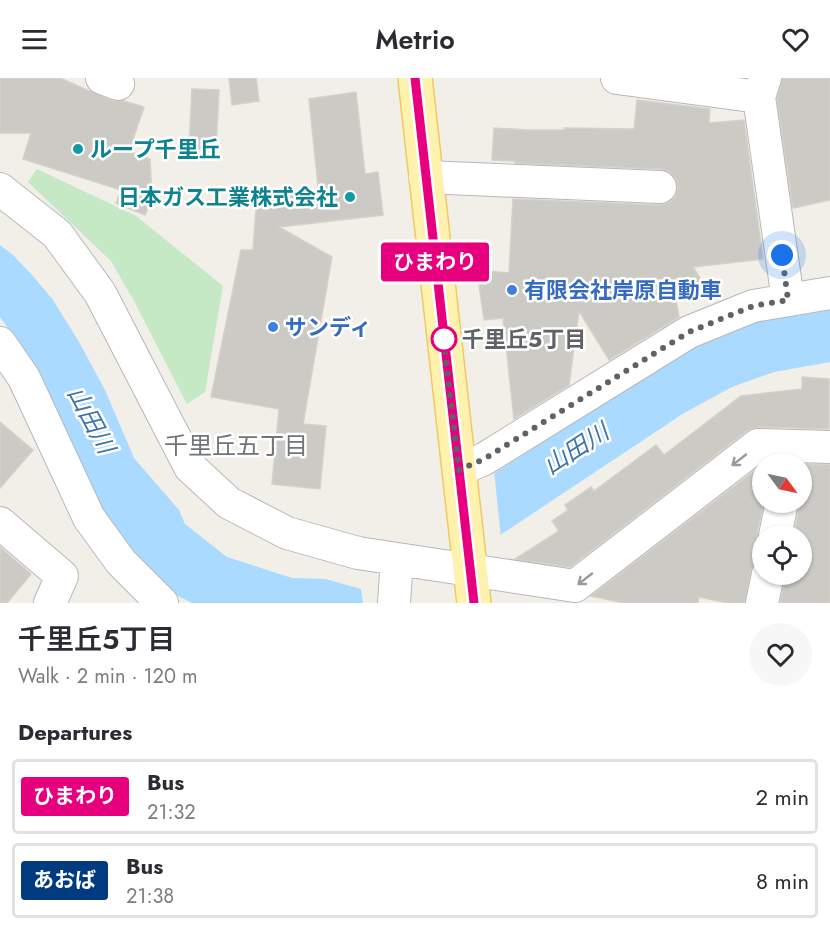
<!DOCTYPE html>
<meta charset="utf-8">
<style>
:root{--surface:#fff;--page:#f7f7f7;--text:#2b2b33;--muted:#7c7c81;--line:#e1e1e2}
body{margin:0;font-family:Jost,"Noto Sans JP",sans-serif;background:var(--page);color:var(--text);height:100vh;display:flex;flex-direction:column;font-size:22px;white-space:nowrap}
*{box-sizing:border-box;margin:0}
p{font-size:20px;color:var(--muted)}
.icon{flex:none;width:33px;height:33px;fill:none;stroke:currentColor;stroke-width:2;stroke-linecap:round;stroke-linejoin:round}
.map{position:relative;height:525px;overflow:hidden}
.details{display:flex;flex-direction:column;background:var(--surface);flex:1}
.details>*{flex:none}
.badge{padding:0 12px;border-radius:4px;font-size:21px;line-height:39px}
.needle{width:39px;rotate:123deg}
.fabs{position:absolute;left:752px;top:375px;display:grid;gap:12px}
.fabs a{display:grid;place-items:center;width:60px;height:60px;border-radius:50%;background:var(--surface);box-shadow:0 2px 4px #0004;font-size:30px}
.you{position:absolute;width:30px;height:30px;margin:-15px;border:4px solid #fff;border-radius:50%;background:#1a73e8;box-shadow:0 0 0 9px #1a73e833}
.map>.badge{position:absolute;translate:-50% -50%;box-shadow:0 0 0 3px #fff}
h2{padding:0 18px;font-size:22px;line-height:54px}
.round{display:grid;place-items:center;flex:none;width:63px;height:63px;border-radius:32px;background:var(--page)}
.summary{display:flex;align-items:center;justify-content:space-between;height:102px;padding:0 18px}
h1{font-size:28px;font-weight:600;line-height:45px}
ul{padding:0;list-style:none}
li{display:flex;align-items:center;gap:18px;height:75px;margin:0 12px 9px;padding:0 6px;border:3px solid var(--line);border-radius:6px}
li div{flex:1}
li b{display:block;font-size:22px}
li em{font-style:normal}
li .badge{min-width:66px;font-weight:700;text-align:center}
header{display:flex;justify-content:space-between;align-items:center;height:78px;padding:0 18px;background:var(--surface);font-size:27px;font-weight:600}
.map>svg:first-child{display:block}
</style>
<header><svg class="icon" aria-label="menu" viewBox="0 0 24 24"><path d="M4 6h16M4 12h16M4 18h16"/></svg>Metrio<svg class="icon" aria-label="heart" viewBox="0 0 24 24"><path d="M12 20l-8-8c-3-5 5-10 8-4 3-6 11-1 8 4z"/></svg></header>
<div class="map">
<svg width="830" height="525" viewBox="0 0 830 525">
<rect width="100%" height="100%" fill="#f1efe8"/>
<path fill="#c5e8c5" d="M37,91l99,47 87,70 -18,106 -18,12 -53,-103 -23,-40 -83,-79z"/>
<path fill="#aadaff" d="M0,167l13,10 20,21 20,24 26,42 26,48 29,68 45,52 6,14 42,33 65,21 38,1 328,-211 48,-28 48,-18 76,-16v56l-56,10 -42,15 -48,26 -286,190h-206l-14,-7 -36,-34 -30,-34 -17,-28 -65,-141 -30,-42z"/>
<path fill="#f1efe8" d="M494,392l7,68 -97,65h-41l-2,-14 -39,-11 7,-2z"/>
<path fill="#cccac5" stroke="#d6d1c6" stroke-width="1.5" d="M0,0h60l52,23h12l20,6 -15,44 21,8 2,40 -7,16 -29,-12 5,-13 -98,-31 8,-26h-31z
M229,0h27l3,23 -27,4z
M782,0h48v122l-37,8 -16,-109z
M192,11l27,1 -3,60 -27,-1z
M356,14l9,82 13,-2 5,43 -104,12 53,30 -29,167 23,2 -6,63 -48,-5 7,-75 -68,-12 30,-147h12l4,-54 62,-1 -10,-96z
M637,22l73,9 -1,14 35,-3 19,139 -70,8 10,16 -27,17 3,17 -70,43 -30,-49 -10,74 -55,34 -11,-101 -19,2 -7,-50 32,3 4,-74 146,6 9,-2 7,-6 3,-10 -2,-8 -6,-7 -9,-3 -146,-6v-2l-23,-1 2,-32 34,2h36v-2l70,1z
M802,299l27,2v50l-70,-2 -11,3 -178,137 -55,-8 44,-28 -7,-10 16,-11 -3,-5 26,-18 3,4 62,-46 8,10 77,-59 61,-7z
M0,344l33,28 -33,38z
M801,386l29,1v138h-50l6,-29h15v-38h-8l8,-34z
M762,387v37h2l-7,31 1,8 4,7v9l-7,5 -4,8 -6,33h-17l-29,-6 -1,6h-74l-33,-7z
M0,469l31,27 -24,29h-7z"/>
<g fill="none" stroke-linecap="round" stroke-linejoin="round">
<g stroke="#b5b8bc" stroke-width="34">
<path id="minor" d="M102,0l16,6
M617,0l142,19
M765,0l-6,19 29,203
M425,99l235,10
M0,111l57,45 43,59 90,174 39,36 58,30 71,20 217,33 183,-141 72,2
M0,265l24,35 65,140 32,44 41,41
M459,392l25,-11 205,-127 64,-26 77,-13
M0,445l62,53 -12,27
M775,458l7,-34
M394,525l3,-44
M762,525l6,-29"/>
</g>
<g stroke="#f2c960" stroke-width="36">
<path id="primary" d="M415,0l59,525"/>
</g>
<use href="#minor" stroke="#fff" stroke-width="32"/>
<use href="#primary" stroke="#fff2af" stroke-width="33"/>
</g>
<defs><path id="oneway-shaft" d="M-6 0H5M1.5-3L5.5 0L1.5 3" fill="none" stroke-width="1.6" stroke-linecap="round" stroke-linejoin="round" transform="scale(1.5)"/></defs>
<g stroke="#979a9d">
<use href="#oneway-shaft" transform="translate(739 382) rotate(142)"/>
<use href="#oneway-shaft" transform="translate(585 501) rotate(142)"/>
</g>
<g fill="none" stroke-linecap="round" stroke-linejoin="round">
<g stroke="#fff" stroke-width="14">
<path id="line" d="M415,0l59,525"/>
</g>
<use href="#line" stroke="#e6007e" stroke-width="9"/>
<path stroke="#5f6368" stroke-width="6" stroke-dasharray="0 10.8" d="M444,261l-1,-4 16,135 25,-11 205,-127 64,-26 35,-6 -6,-45"/>
</g>
<g fill="#0f9aa8" stroke="#fff" stroke-width="2">
<circle cx="78" cy="71" r="6"/>
<circle cx="350" cy="119" r="6"/>
</g>
<g fill="#3f7fe0" stroke="#fff" stroke-width="2">
<circle cx="512" cy="212" r="6"/>
<circle cx="273" cy="249" r="6"/>
</g>
<circle fill="#fff" stroke="#e6007e" stroke-width="3" cx="444" cy="261" r="12"/>
<g text-anchor="middle" stroke-width="5" stroke-linejoin="round" paint-order="stroke">
<g font-size="22" font-weight="bold" fill="#0d838f" stroke="#fff" text-anchor="start">
<text x="90" y="79">ループ千里丘</text>
<text x="338" y="127" text-anchor="end">日本ガス工業株式会社</text>
</g>
<g font-size="22" font-weight="bold" fill="#366cbe" stroke="#fff" text-anchor="start">
<text x="524" y="220">有限会社岸原自動車</text>
<text x="285" y="257">サンディ</text>
</g>
<g font-size="22" font-weight="bold" fill="#5f6368" stroke="#fff" text-anchor="start">
<text x="462" y="269">千里丘5丁目</text>
</g>
<g font-size="24" font-style="italic" fill="#4174aa" stroke="#fff">
<text transform="translate(91 342) rotate(62)" y="8">山田川</text>
<text transform="translate(576 371) rotate(-33)" y="8">山田川</text>
</g>
<g font-size="24" fill="#70757a" stroke="#fff">
<text x="236" y="376">千里丘五丁目</text>
</g>
</g>
</svg>
<div class="fabs">
<a><svg class="needle" viewBox="-14 -14 28 28"><path d="M0-13l5 13h-10z" fill="#e53935"/><path d="M0 13l5-13h-10z" fill="#7c7c81"/></svg></a>
<a><svg class="icon" aria-label="locate" viewBox="0 0 24 24"><circle cx="12" cy="12" r="6"/><path d="M12 2v4M12 18v4M2 12h4M18 12h4"/></svg></a>
</div>
<div class="you" style="left:782px;top:177px"></div>
<b class="badge" style="left:435px;top:184px;background:#e6007e;color:#fff">ひまわり</b>
</div>
<section class="details">
<div class="summary"><div><h1>千里丘5丁目</h1><p>Walk · 2 min · 120 m</p></div><a class="round"><svg class="icon" aria-label="heart" viewBox="0 0 24 24"><path d="M12 20l-8-8c-3-5 5-10 8-4 3-6 11-1 8 4z"/></svg></a></div>
<h2>Departures</h2>
<ul>
<li><span class="badge" style="background:#e6007e;color:#fff">ひまわり</span><div><b>Bus</b><p>21:32</p></div><em>2 min</em></li>
<li><span class="badge" style="background:#003b80;color:#fff">あおば</span><div><b>Bus</b><p>21:38</p></div><em>8 min</em></li>
</ul>
</section>
